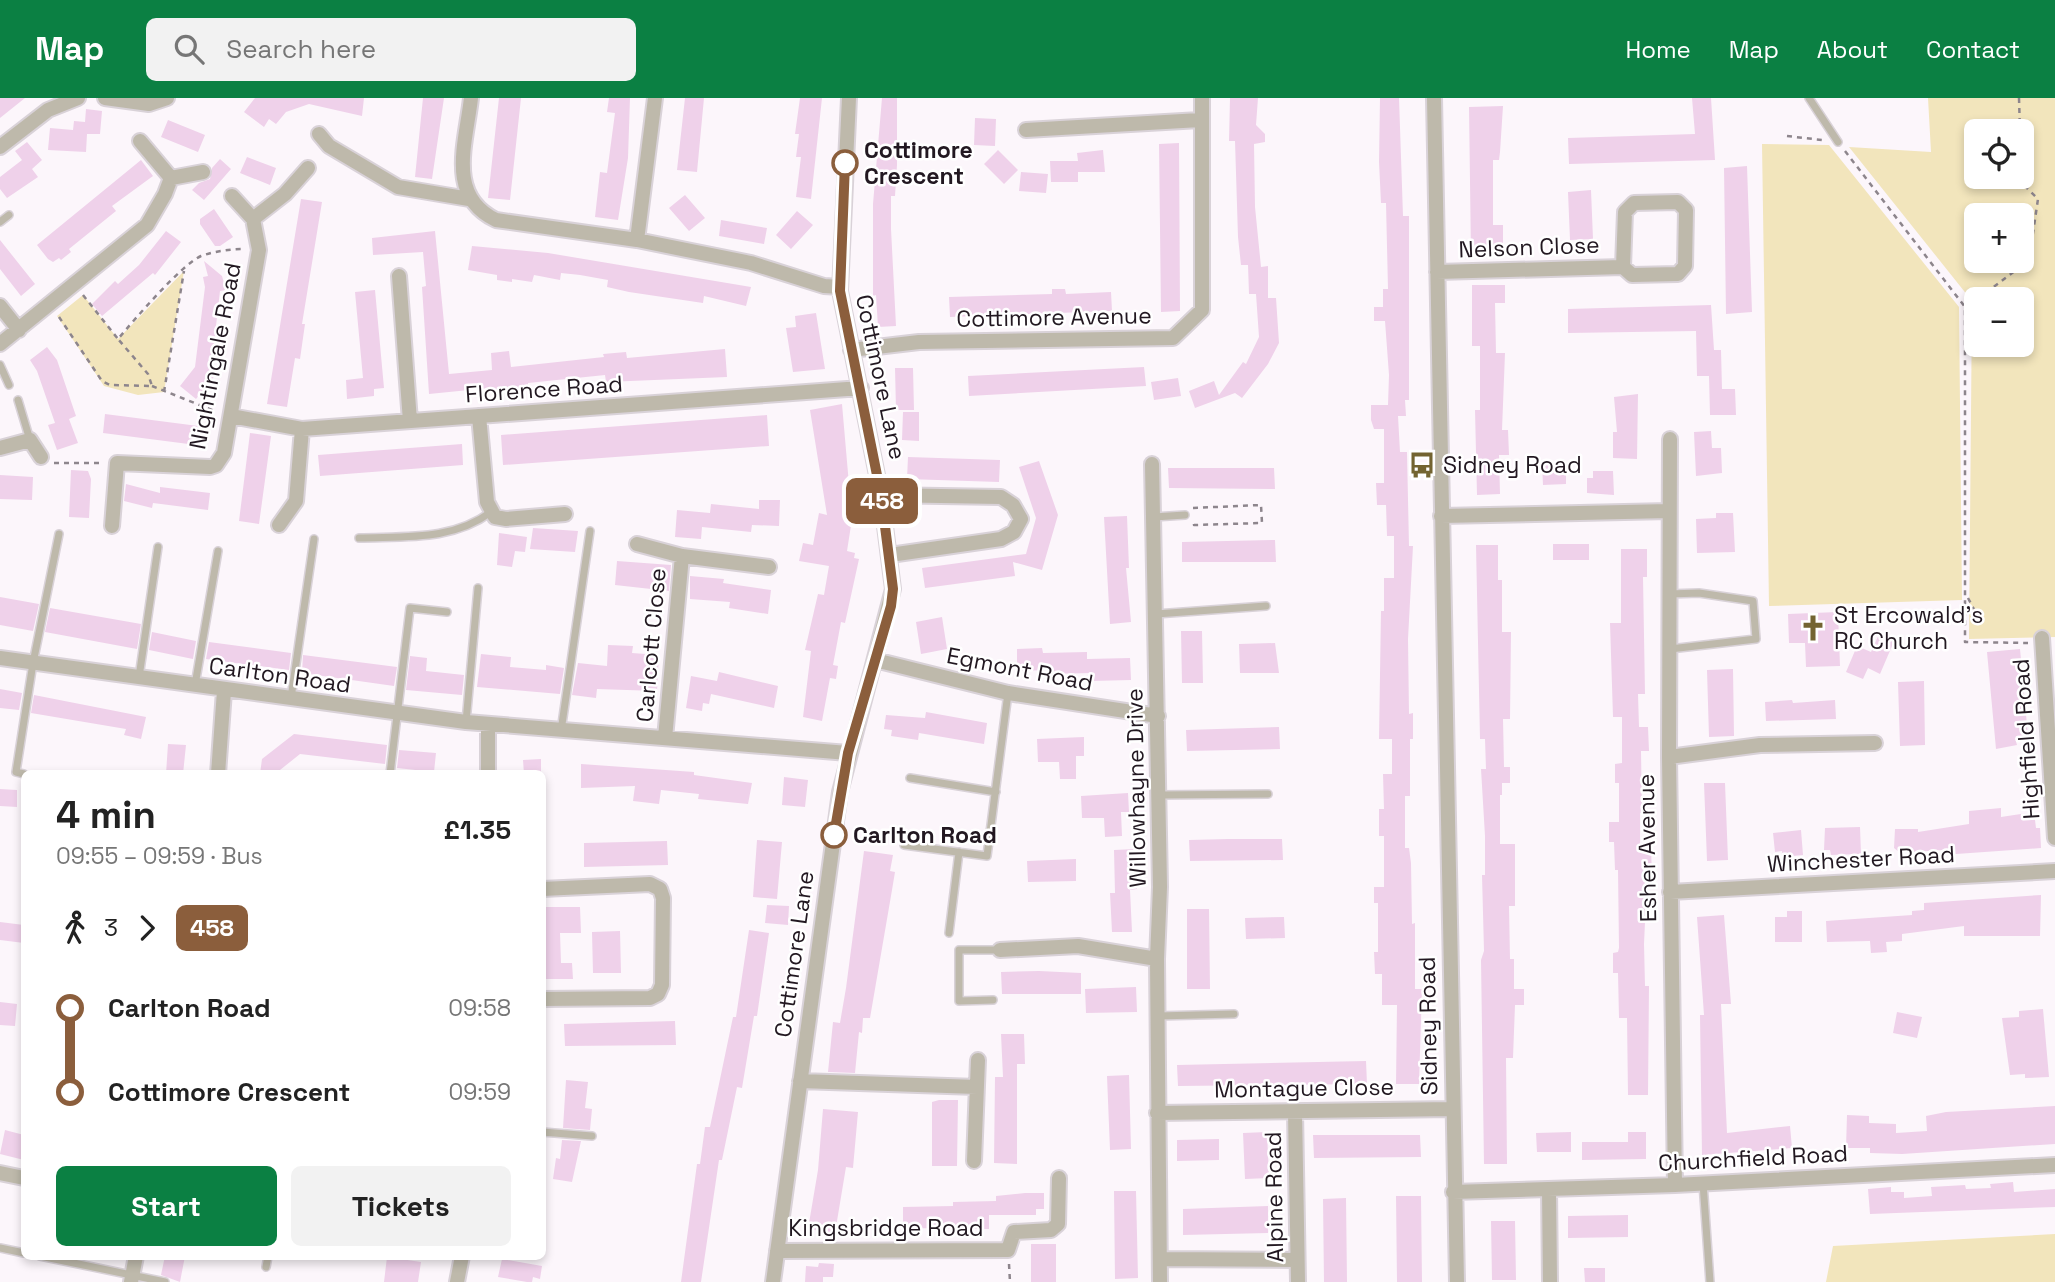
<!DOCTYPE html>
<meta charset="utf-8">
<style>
:root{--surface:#fff;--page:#f2f2f2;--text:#222;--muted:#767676;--accent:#0b8043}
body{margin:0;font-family:"Space Grotesk",sans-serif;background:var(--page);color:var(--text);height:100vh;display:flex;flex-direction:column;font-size:26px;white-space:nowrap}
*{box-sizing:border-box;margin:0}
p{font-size:23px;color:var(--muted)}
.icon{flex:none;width:38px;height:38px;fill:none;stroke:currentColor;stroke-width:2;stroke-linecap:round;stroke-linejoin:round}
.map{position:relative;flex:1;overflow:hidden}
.side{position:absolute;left:21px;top:672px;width:525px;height:490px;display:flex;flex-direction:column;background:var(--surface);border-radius:10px;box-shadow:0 4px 10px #0003}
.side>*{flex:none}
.badge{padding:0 14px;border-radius:10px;font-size:24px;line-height:46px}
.fabs{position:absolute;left:1964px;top:21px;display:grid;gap:14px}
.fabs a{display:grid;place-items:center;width:70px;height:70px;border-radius:10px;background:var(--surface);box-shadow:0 4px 10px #0003;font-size:35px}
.map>.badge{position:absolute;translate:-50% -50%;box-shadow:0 0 0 4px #fff}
.legs{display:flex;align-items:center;gap:10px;height:77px;padding:0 35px;font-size:23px}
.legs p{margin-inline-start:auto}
.summary{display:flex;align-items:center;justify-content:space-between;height:119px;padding:0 35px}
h1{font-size:38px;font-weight:600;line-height:52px}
.cta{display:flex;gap:14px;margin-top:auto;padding:14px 35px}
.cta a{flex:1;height:80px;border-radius:10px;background:var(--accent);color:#fff;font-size:28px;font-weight:600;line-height:80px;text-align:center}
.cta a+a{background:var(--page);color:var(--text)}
ul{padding:0 35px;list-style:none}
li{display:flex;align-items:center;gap:24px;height:84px;font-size:26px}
li i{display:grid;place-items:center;width:10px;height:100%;margin:0 9px;background:currentColor}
li i::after{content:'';width:18px;height:18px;margin:-9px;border:5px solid;border-radius:50%;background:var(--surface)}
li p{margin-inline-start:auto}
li:first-child i{background:linear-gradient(#0000 50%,currentColor 0)}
li:last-child i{background:linear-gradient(currentColor 50%,#0000 0)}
header{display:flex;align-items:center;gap:42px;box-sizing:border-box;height:98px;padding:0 35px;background:var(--accent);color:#fff}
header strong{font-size:33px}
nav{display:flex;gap:38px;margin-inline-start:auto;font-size:24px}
.search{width:490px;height:63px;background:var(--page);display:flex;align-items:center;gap:18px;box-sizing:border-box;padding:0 24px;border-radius:10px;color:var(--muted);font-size:26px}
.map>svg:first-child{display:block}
</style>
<header>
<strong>Map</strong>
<div class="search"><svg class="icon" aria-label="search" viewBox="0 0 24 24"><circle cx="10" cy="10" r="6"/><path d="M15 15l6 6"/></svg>Search here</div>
<nav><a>Home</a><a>Map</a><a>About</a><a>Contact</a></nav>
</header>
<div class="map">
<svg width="2055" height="1184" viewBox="0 0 2055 1184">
<rect width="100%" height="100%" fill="#fcf6fb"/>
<path fill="#f2e5bc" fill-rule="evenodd" d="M1928,0h127v539l-86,2 3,-338 -123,-154 82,5zM1976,33h45v46h-45zM1976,117h45v46h-45zM1976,201h45v46h-45z
M1762,46l67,1 130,162 3,293 -193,6z
M184,173l-20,121 -26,3 -34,-9 -47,-70 26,-21 35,44z
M2055,1136v48h-229l7,-36z"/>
<path fill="#efd1ea" d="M0,0h25l-25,20z
M255,0h109l-2,18 -53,-12 -23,8 -10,12 -7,-5 -5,8 -20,-15z
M423,0h21l-12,81 -17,-2z
M499,0h22l-11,102 -22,-2z
M609,0h21l-2,60 -10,62 -23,-3 5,-45 7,1 8,-60 -8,-1z
M685,0h19l-7,74 -20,-2z
M800,0h22l-11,101 -15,-2 5,-40h-5l3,-23h-4z
M882,0h15v67l-2,31h-4v33l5,97 -18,1 -2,-32 -3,1v-92z
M1230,0h28l-2,27 9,9v8l-11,2 1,63 6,60 7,-1v32h8l3,45 -11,21 -26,34 -7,-5 -40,15 -6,-17 25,-10 5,14 24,-33 3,2 13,-27 -3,-43h-7l-1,-29h-7l-3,-28 -3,-96h-6z
M1380,0h19l4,118h6v184h-4l1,16h-8l2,36h7l2,94h4l-5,93 1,75 4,-1v26h-3v57h-5v52h4l2,15 1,61 3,-1v66h7l-3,95h-23l1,-79h-15v-31h-7l-1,-22h4v-49h-4v-16h10v-51h-5v-27h5l-1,-35h9v-35h-13l2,-128h3v-33h10v-42h-7l-1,-31h-9l-1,-22h8v-54h-10l-3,-9v-15h17l1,-30 -4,-54h-11v-14h9v-18h5l-2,-86h-5l-2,-41z
M1692,0h19l4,62 -146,4 -1,-26 127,-4z
M1503,8l-3,46 -1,8h-6v65h10v31h-32l-2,-149z
M86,11l16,2 -2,23h-13l-1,18 -38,-2 2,-22 23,2 1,-9 11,1z
M975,20l21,1 -1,27 -21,-1z
M168,22l37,15 -7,17 -37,-15z
M27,44l15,18 -10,9 6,8 -31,21 -7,-9v-12l22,-17 -7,-9z
M1179,45l1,168 -19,1 -2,-168z
M998,52l20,20 -14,14 -20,-20z
M1103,52l2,22h-27v10h-27l-1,-21h28l-1,-8z
M247,59l29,11 -6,17 -30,-12z
M220,61l11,10 -27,31 -12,-10 7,-7 11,-4 2,-11z
M141,62l12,16 -41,30 4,5 -47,38 2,3 -10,8 -2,-2 -6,4 -5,-3 -11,-14z
M1747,68l5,146 -26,2 -2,-146z
M1021,74l27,2 -2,19 -27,-2z
M1591,92l2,49 -23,1 -2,-48z
M685,97l20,23 -16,13 -20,-23z
M301,101l21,3 -20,122h3l-5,35 -5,-1 -8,49 -20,-3z
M214,111l19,28 -13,9h-5l-15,-22v-5z
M797,113l16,14 -22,24 -15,-14z
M721,122l46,8 -3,16 -45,-8z
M166,133l15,11 -26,33 -2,-2 -51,43 -10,-12 23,-23 3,3 21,-19z
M435,133l14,143 43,-4 -1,-17 18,-2 2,16 93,-10 -1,-3 23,-2 1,6 98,-9 2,28 -121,5 -1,-7 -77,8v7l-12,1 -26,1 -1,-4 -60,6 -7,-107 4,-1 -3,-34 -50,3 -1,-17z
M0,142l35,44 -14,12 -21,-27z
M472,148l76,7 203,34 -5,19 -42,-10 -1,7 -74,-11 -22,-5 1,-7 -28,-5 -19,-2 -1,7 -26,-5 -2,7 -20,-3v3l-15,-2v-5l-29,-5z
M204,163l18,15 4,14 -6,1 -9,78 6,4 -21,26 -16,-13 15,-19 10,-80 -2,-10 5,-1z
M1472,187h33v18h-10l1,50h9l-3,77h6l1,25h-10l1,39 -23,1 -2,-85h5v-64h-8z
M1052,191h13l1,5 45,-2 1,19 -162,6 -1,-20 103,-3z
M375,192l9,98 -10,1v7l-27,3 -1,-19 17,-2 -8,-86z
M1711,207l3,45h7l1,39h13l1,26h-26l-1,-39h-12l-1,-45 -128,2v-24z
M816,215l9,56 -32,3 -7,-44 10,-1 -1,-11z
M47,249l10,13 19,56 -7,3 9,24 -21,7 -9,-25 7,-2 -18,-52 -7,-11z
M1144,269l2,19 -177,10 -1,-20z
M895,270h18l1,42h-18z
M1178,280l3,18 -27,4 -3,-18z
M1638,296l-1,65 -24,-1v-26h4l-3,-35z
M842,306l10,115 -5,32 8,2 -1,5 5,1 -14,64 -4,-1 -8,43 5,1 -2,13 -6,-1 -8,43 -19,-4 8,-66 -6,-1 13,-56 6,1 5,-29 -30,-5 4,-18 10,2 6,-32 8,2 -17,-105z
M903,314h16v29l-17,-1z
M105,316l101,13 -2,19 -101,-13z
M767,317l2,31 -266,19 -2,-30z
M1711,333l1,17h9l1,25 -26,3 -2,-44z
M250,335l21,3 -12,88 -20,-3z
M462,346l1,21 -143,11 -2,-21z
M908,359l92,3 -1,22 -92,-3z
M1039,363l19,54 -16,55 -29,-8 2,14 -90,12 -3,-20 104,-14 10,-36 -17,-51z
M1542,366h24v20l-23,1z
M1168,370h106l1,21 -106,-1z
M71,372l17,1 3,8 -2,39 -20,-1z
M1593,373h20l1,24 -27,-2v-15h6z
M0,377l33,2 -1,23 -32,-1z
M126,386l34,9v-6l50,6 -2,17 -55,-7 -1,5 -28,-7z
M759,402h21l-1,26 -27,-1 -1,7 -49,-5 -1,12 -26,-2 2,-27 33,3 1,-9 48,5z
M1716,415h17l2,39 -38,1 -1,-34 20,-1z
M1127,418l2,52h-3l5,54 -21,2 -6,-107z
M533,430l45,3 -3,21 -45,-3z
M499,435l28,4 -2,15 -10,-1 -3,16 -15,-2z
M1275,442l1,22h-94v-20z
M1553,446h36v16h-36z
M1476,447h22v35h4v52h9l-1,87h-7l1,48h6v16h-8v12h-2v49h15v62h-6l1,53h4v30h10v16h-9l-2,53h-7l1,106h-23l-3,-204 3,-9 -2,-76h3v-39l-4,-67h5l-1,-30h-5z
M1621,451h26v28h-4l2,117h-7l1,33h9l1,24h-8l1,62h-2v34h11l1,31h-5l-3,66 1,42h4l-1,109h-20l-1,-77h-8l-1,-45h-5v-20l5,-1 1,-4 -1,-78h-3l-1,-28h-5v-20h10v-39h-4v-19l7,-1v-46h-9l-3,-94h11z
M617,463l54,4 -2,26 -54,-6z
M690,478l34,3 -1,4 48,7 -3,24 -39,-6 1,-6 -40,-3z
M0,499l39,7 -6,27 -33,-6z
M50,510l91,16 -4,25 -92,-17z
M1838,514l2,54 -34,1 -1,-24h-16l-1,-29z
M942,519l5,32 -26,5 -5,-32z
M1181,533h21l1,52h-21z
M152,534l44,9 -3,18 -44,-9z
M1880,534l15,7 -15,35 -12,-6 -5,11 -17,-7 11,-26 14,6z
M209,544l82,11 -2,17 -83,-11z
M1275,545l4,30h-39l-1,-29z
M608,547l25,1 -1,7 27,2 -2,36 -60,-2 -1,9 -24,-3 6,-32 29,3z
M1042,550l1,5 44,-1v7l43,-1 1,22 -40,1v-8l-42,1 -1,-4 -31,1v-22z
M2020,551l8,87 -13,2 2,7 -21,4 -9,-97z
M481,556l30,3 -1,10 36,3v-5l18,3 -4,26 -83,-7z
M303,557l94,12 -3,19 -92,-13z
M410,558l17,2 -1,13 38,4 -2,20 -56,-5z
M1733,571l1,67 -25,1 -2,-67z
M719,574l59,14 -4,22 -63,-14 -2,10 -6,-1 -1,8 -16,-3 5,-32 26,5z
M1924,583l1,64 -25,1 -2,-64z
M0,591l22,4 -3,17 -19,-2z
M34,597l112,22 -5,22 -17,-4 2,-6 -95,-16z
M1792,602l1,3 42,-3 1,19 -70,2 -1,-19z
M926,614l61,11 -3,21 -65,-11 -1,7 -27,-4 1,-6 -8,-1 2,-14 39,3z
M1279,629l1,22 -93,2 -1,-21z
M294,636l93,11 -2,19 -85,-10 -20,16 -1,4h-19l2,-15z
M1084,639v19h-8v23h-16l-1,-17h-21l-1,-23z
M168,646l18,1 -3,29h-17z
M399,652l37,3 -2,19 -37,-4z
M541,661v15h-17l-1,-14z
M581,666l113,8v3l58,8 -4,21 -50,-5 1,-5 -38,-4 -2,14 -26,-3 2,-15 -54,2z
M784,679l24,3 -3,27 -23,-2z
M1704,685h21l3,77 -21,1z
M0,691l17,1v17l-17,-1z
M1128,695l1,19h-8l1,24 -17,1 -1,-19h-22l-1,-22z
M2001,710v9l33,-5 2,16h4l1,20 -99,7v-5l-42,3 -6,-5 1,-19h23v3l51,-8v-13z
M1860,729l1,27 -30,1 -1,-5h-6l1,-22z
M1801,732l2,25 -21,2v-6l-7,1 -2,-19z
M1228,741h54l1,21 -93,1 -1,-21z
M757,742l25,2 -5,57 -24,-2z
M667,743l1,24 -84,2v-24z
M1135,751l2,40 -7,1 2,42h-20l-2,-39h5l-1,-43z
M864,753l29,4 -3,16 5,1 -3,18 -22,128h-7l-1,15 -3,-1 -4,41 -27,-1 5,-50 7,1 6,-35z
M1076,761v22l-48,1 -1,-21z
M2041,797l-1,41h-76v-10l-62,8v7l-16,1 1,10 -16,1 -1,-12 -43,1 -1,-21 86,-6v-4l12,-1v-7z
M767,807l22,1 -1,19 -23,-2z
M542,809h38l1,26h-21l1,30h11l1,16h-31z
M1187,811h22l1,80h-23z
M1787,813h15v31h-27v-25h12z
M1724,817l7,89h-10l6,129 63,-7 2,22 -90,7 -2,-140h4l-7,-98z
M1284,819l1,21 -39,1 -1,-21z
M0,824l24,3v18l-24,-3z
M749,832l20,3 -12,83h-3l-12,72 -5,-1 -15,73h-3l-18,122h-20l16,-118h3l5,-37h5l23,-110h3z
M620,833l1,42h-28l-1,-41z
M1039,873l42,2v21h-79l-1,-22z
M1136,889l1,25 -51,1 -1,-24z
M0,904l17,2 -2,22 -15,-1z
M2043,911l6,68 -24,1v-4l-15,1 -8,-57 17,-1v-6z
M1897,914l25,5 -5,21 -24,-5z
M675,923l1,24 -111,1 -1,-22z
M1001,936h23l1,30h-8v100l-23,-1 1,-86h8z
M1366,963l1,23 -189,2 -1,-21z
M1129,977l2,74 -21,1 -3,-74z
M566,982l22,2 -3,26 7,1 -2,21 -27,-2z
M939,1002h19l-1,66h-25v-64z
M2055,1008v38l-153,10 -32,-1v-5h-24l1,-33 22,1v7l27,1v9l31,-2 -1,-15 20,-4z
M823,1011l35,3 -5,56 -7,-1 -11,66 -27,-4 10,-59z
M5,1032l19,5v25l-24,-6z
M1267,1034l2,46 -24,1 -2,-46z
M1571,1034v20h-34l-1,-19z
M1628,1034h18v27l-64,1v-18h46z
M1313,1037h107l1,22 -107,1z
M1219,1041v21l-42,1v-21z
M562,1042l19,1 -9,41 -19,-3 3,-21 4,1z
M2013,1084l1,10 41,-3v18l-185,7 -2,-25 23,-2v5h13v6l28,-2 -1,-9 34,-2 1,4 25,-1 -1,-4z
M1114,1093h22l2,87 -23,1z
M1025,1095h19v16h-8v6h-47v14l-86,-1v-21l50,-1v-4l43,-1v-5z
M1396,1098h25l1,86h-25z
M1346,1100l1,84h-23l-1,-83z
M1268,1108v27l-85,2v-26z
M1628,1117v22l-60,1v-22z
M1491,1123h24l1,59h-24z
M1031,1146h25v38h-25z
M165,1158h20l-5,26 -19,-7z
M387,1159l34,5 -3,20h-34z
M502,1161l40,7 -2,13 -7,-2 -1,5h-5l-29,-5z
M819,1165l15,1 -1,13h-10v5h-18l1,-16 12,1z
M1584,1170h21v14h-20z"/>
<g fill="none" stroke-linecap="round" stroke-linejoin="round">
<g stroke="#d9d2d8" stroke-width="10">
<path id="service" d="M1809,0l29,44
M0,124l9,-7
M0,267l9,20
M18,302l12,40
M1154,419l31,-2
M359,440c46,-2 93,3 132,-26
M1669,496l30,-1 54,8 3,38 -86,10
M1156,516l110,-8
M139,579l19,-130
M195,587l23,-134
M291,600l23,-159
M466,624l12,-134
M561,633l29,-200
M24,676l-8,-2 17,-109 26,-129
M390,676l20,-166 37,4
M910,680l86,14
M1159,697l109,-1
M904,747l83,11 21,-163
M949,835l10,-81
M993,902l-34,1v-51h41
M1158,918l76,-2
M542,1034l50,4
M1703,1085l7,99
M0,1150l24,5
M40,1158l125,26
M266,1169l2,-11"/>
</g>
<g stroke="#d9d2d8" stroke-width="18">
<path id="minor" d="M105,0l44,6 18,-6
M471,0c-5,45 -25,98 25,122l141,20
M655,0l-18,142 114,23 73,23 16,1
M1434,0l23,1184
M1026,32l174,-10
M319,36l10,12 69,41 71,12
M0,49l48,-37 30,-12
M171,80l32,-6
M253,121l32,-25 23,-26
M1437,174l186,-5 9,8 46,-1 7,-8 1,-56 -8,-8 -44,1 -9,9 -2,55
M399,178l11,145
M0,208l19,24
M0,246l147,-119 18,-31 6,-16 -31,-37
M851,252l68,-8 254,-4 29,-28v-212
M231,318l71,13 559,-41
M479,318l8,86 8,15 11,2 59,-5
M1670,341l-1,318 6,428
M0,350l30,-8 11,17
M1152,366l8,423 -3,72 3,323
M881,397l120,2 12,8 8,14 -7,13 -13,7 -111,16
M1441,418l228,-5
M279,427l17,-24 6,-72
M112,428l5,-63 93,4 6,-2 8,-12 35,-203 -6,-31 -21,-23
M637,446l45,12 87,11
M2042,540l13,200
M0,560l466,64 382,31
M875,562l133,33 150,23
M665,640l17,-182
M1669,659l91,-12 115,-2
M218,676l6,-83
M488,676v-50
M542,791l108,-5 10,5 3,9 -1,87 -4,9 -8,4 -108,1
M1670,794l385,-21
M1000,852l78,-4 79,13
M800,983l177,6
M1295,1014l3,170
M1157,1015l295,-4
M974,1063l4,-101
M0,1075l24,5
M1549,1091l1,93
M1453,1094l222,-7 380,-20
M777,1153l231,-1 6,-18 37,-2 7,-6 1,-46
M1161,1161l136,1
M131,1184l5,-26
M457,1184l5,-26
M773,1184l67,-490 53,-203 -12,-94 -41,-204 9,-193"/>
</g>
<path stroke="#8d858c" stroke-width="2.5" stroke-dasharray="5 5" stroke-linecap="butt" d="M2019,0l1,33
M1787,38l35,4
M1845,53l120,156v335l63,1
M2021,73l1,11
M83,197l35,44
M1978,201l51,-39 9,-61 -16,-16
M1966,208l10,-5
M59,219l43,64 8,4 42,1 -4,-12 -30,-35c16,-19 63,-74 83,-83 14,-5 30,-7 44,-7
M152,288l65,26
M164,294l20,-121
M54,365h49
M1193,410l68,-3 1,18 -68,2v-4
M1968,500l9,17
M1009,1166l1,18"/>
<use href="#service" stroke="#beb9ab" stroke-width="7"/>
<use href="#minor" stroke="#beb9ab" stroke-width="14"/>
</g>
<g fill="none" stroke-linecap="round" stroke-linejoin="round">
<g stroke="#fff" stroke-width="16">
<path id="line-1" d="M834,737l14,-82 43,-147 2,-17 -12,-94 -41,-204 5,-128"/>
</g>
<use href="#line-1" stroke="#8b5e3c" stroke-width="10"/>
</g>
<defs>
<g id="bus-bare" transform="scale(2.1)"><path d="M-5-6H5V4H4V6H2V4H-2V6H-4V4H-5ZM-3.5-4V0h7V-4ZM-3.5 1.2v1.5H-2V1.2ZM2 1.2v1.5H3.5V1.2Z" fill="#736431" stroke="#fff" stroke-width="2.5" paint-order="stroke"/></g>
<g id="church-bare" transform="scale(2.1)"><path d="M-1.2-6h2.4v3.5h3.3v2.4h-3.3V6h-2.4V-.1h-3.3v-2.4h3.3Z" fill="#736431" stroke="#fff" stroke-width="2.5" paint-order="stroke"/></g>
</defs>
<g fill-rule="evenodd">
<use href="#bus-bare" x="1422" y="367"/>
<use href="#church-bare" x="1813" y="530"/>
</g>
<g fill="#fff" stroke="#8b5e3c" stroke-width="3.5">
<circle cx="845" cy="65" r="12"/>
<circle cx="834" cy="737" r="12"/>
</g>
<g text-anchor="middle" stroke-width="5" stroke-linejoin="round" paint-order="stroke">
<g font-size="23" font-weight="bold" fill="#221821" stroke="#fff" text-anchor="start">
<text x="864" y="60">Cottimore<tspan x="864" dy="26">Crescent</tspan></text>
<text x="853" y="745">Carlton Road</text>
</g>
<g font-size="23" fill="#221821" stroke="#fff">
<text transform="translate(1529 149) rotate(-2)" y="8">Nelson Close</text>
<text transform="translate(1054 219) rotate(-1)" y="8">Cottimore Avenue</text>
<text transform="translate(215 258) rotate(-79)" y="8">Nightingale Road</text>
<text transform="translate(881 279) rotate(78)" y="8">Cottimore Lane</text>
<text transform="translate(544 291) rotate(-4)" y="8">Florence Road</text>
<text transform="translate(651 547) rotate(-85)" y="8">Carlcott Close</text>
<text transform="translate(1020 571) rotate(11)" y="8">Egmont Road</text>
<text transform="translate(280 577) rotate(8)" y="8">Carlton Road</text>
<text transform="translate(2026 641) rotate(-94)" y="8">Highfield Road</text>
<text transform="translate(1136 690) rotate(-91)" y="8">Willowhayne Drive</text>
<text transform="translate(1647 750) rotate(-91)" y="8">Esher Avenue</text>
<text transform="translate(1861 761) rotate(-3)" y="8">Winchester Road</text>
<text transform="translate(794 856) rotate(-82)" y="8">Cottimore Lane</text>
<text transform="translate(1428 928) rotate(-91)" y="8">Sidney Road</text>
<text transform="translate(1304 990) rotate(-1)" y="8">Montague Close</text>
<text transform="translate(1753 1060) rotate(-3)" y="8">Churchfield Road</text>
<text transform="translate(1274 1099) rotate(-91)" y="8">Alpine Road</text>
<text x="886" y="1138">Kingsbridge Road</text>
</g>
<g font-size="23" fill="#221821" stroke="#fff" text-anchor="start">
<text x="1443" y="375">Sidney Road</text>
<text x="1834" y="525">St Ercowald's<tspan x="1834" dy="26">RC Church</tspan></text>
</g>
</g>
</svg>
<div class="fabs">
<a><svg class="icon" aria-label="locate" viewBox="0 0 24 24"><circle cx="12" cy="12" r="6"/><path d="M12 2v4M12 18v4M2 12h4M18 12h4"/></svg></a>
<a>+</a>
<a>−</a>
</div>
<b class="badge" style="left:882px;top:403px;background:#8b5e3c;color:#fff">458</b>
<section class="side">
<div class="summary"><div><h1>4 min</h1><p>09:55 – 09:59 · Bus</p></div><b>£1.35</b></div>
<div class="legs"><svg class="icon" aria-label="walk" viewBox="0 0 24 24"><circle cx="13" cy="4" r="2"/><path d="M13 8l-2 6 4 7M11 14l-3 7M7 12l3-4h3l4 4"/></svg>3<svg class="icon" aria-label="forward" viewBox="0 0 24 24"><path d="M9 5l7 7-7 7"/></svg><b class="badge" style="background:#8b5e3c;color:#fff">458</b></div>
<ul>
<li><i style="color:#8b5e3c"></i><b>Carlton Road</b><p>09:58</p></li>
<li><i style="color:#8b5e3c"></i><b>Cottimore Crescent</b><p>09:59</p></li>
</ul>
<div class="cta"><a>Start</a><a>Tickets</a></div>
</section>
</div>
